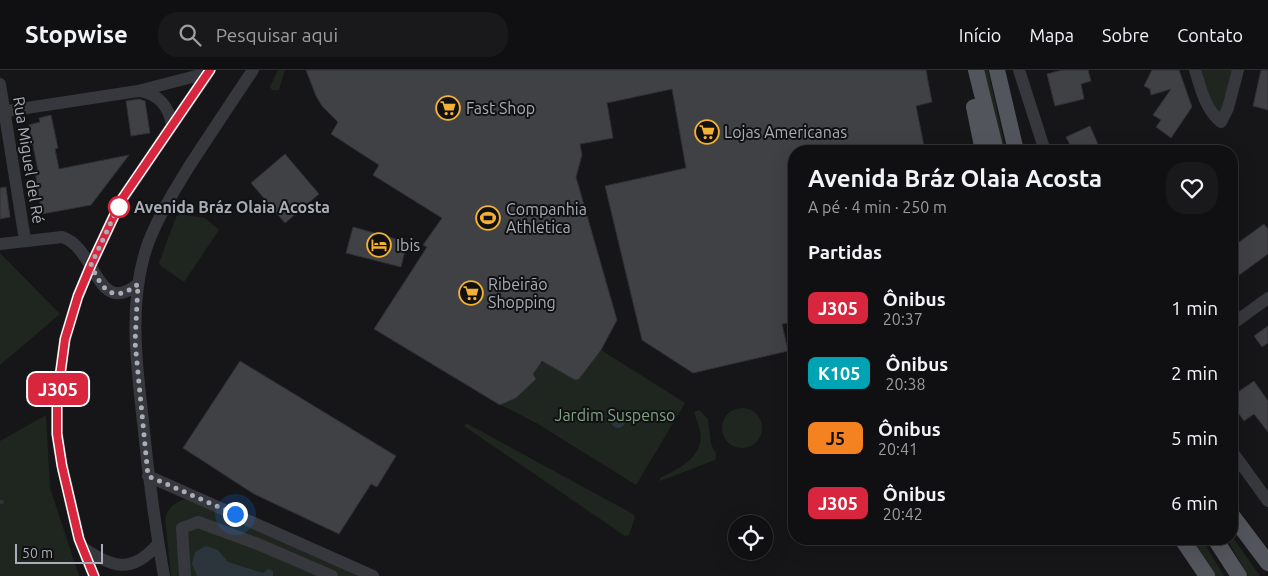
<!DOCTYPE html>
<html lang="pt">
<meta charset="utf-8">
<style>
:root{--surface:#101012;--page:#19191b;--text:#f1f3f6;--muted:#9c9d9f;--line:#303032}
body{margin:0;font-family:Ubuntu,sans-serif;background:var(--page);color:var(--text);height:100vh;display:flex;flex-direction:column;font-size:19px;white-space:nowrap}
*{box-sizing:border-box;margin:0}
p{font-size:16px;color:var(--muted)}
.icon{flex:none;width:28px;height:28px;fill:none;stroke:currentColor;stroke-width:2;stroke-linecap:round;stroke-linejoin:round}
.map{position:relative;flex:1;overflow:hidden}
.side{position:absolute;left:788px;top:75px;width:450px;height:400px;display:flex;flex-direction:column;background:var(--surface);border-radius:20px;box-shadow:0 5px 20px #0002,0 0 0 1px var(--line)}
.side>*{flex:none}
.badge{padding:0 10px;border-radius:8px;font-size:18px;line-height:32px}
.controls{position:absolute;left:728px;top:445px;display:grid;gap:10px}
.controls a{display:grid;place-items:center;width:45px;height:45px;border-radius:50%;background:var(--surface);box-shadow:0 5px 20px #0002,0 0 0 1px var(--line);font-size:25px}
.scale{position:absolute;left:15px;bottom:12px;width:88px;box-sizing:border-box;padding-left:5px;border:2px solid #a8adb8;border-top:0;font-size:14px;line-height:18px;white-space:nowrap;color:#a8adb8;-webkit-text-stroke:4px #111113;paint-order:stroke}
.you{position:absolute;width:25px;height:25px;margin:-12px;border:4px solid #fff;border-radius:50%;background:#1a73e8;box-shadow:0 0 0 8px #1a73e833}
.map>.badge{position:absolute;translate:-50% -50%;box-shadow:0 0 0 2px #fff}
h2{padding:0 20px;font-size:19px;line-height:45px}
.round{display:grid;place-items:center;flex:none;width:52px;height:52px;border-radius:20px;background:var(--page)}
.head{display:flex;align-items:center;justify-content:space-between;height:85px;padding:0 20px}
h1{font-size:24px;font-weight:700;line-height:38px}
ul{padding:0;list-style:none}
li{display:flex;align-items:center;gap:15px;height:65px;padding:0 20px}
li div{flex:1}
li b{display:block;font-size:19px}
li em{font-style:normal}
li .badge{min-width:55px;font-weight:700;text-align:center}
header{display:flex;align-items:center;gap:30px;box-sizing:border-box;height:70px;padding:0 25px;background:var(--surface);border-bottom:1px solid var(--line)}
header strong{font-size:24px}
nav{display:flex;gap:28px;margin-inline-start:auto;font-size:18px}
.search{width:350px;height:45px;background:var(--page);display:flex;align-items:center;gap:12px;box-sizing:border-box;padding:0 18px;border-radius:20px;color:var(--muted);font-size:19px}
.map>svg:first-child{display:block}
</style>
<header>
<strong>Stopwise</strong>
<div class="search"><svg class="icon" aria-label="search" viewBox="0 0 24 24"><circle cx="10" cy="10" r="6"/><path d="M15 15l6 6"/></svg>Pesquisar aqui</div>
<nav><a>Início</a><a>Mapa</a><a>Sobre</a><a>Contato</a></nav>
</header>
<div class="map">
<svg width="1268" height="506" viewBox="0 0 1268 506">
<rect width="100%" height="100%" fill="#161618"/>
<path fill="#1e261f" d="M278,0h7l-6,20h-7l-2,-3z
M984,0h4l18,81h-4z
M1196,0h39l-15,48z
M180,144l25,4 14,12 -35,52 -23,-16 -2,-3 17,-46z
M0,183l60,61 -60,51z
M601,280l84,53 -49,82 -98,-61 -37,-19 15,-7 20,-19 -3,-5 7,-11h6l29,17 4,-1z
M722 358a20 20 0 1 1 40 0a20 20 0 1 1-40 0Z
M699,340l9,9 3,25 5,10 -1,6 -55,21v-3c18,-9 45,-21 40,-47 -1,-6 -4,-13 -6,-19z
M46,345l4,73 29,88h-79v-135z
M466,353l167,91 2,3 -6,18 -4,1 -161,-110z
M189,429h4l165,77h-187l-6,-58c4,-12 12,-18 24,-19z
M1231,465l29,41h-12l-21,-37h4z
M1192,469h10l22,37h-10z"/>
<path fill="#2c353c" d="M611 351a7 7 0 1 1 14 0a7 7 0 1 1-14 0Z
M206,476l12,4 10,12 35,11 5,-4 5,2v5h-76l-5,-12 3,-12z"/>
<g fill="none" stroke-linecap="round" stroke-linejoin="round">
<path stroke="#2c353c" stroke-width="4" d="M0,432h2"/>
</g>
<path fill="#404145" stroke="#303034" d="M306,0h620l6,32 -16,4 9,45h-131v171l-12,2 6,27 -95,22 -51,-33 -37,-154 81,-18 -14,-79 -65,14 6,35 -33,6 2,11 -6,22 41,143 -16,30 -22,29 -4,1 -33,-19 -9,13 3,5 -20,19 -16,7 -126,-76 53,-82 -4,-2 19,-27 -69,-43 6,-10 -48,-31 7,-12 -16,-16 -6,-10z
M1062,0h26l3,11 -10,3 3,15 -29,7 -8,-32z
M1152,0h27l13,37 -21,31 -15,-11 5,-7 -8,-5 18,-26 -20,6 -1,-6 -6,-3z
M1261,0h7v40l-15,-4z
M139,29l6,2 5,32 -19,3 -5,-35z
M51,45l7,33 -3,1 4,20 70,-14 -38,50 -49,9 -7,-43h3l-9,-46 11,-3 -1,-4z
M1090,56l11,25h-28l-7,-14z
M285,84l34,40 -34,29 -34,-40z
M6,117l4,30 -10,2v-31z
M1264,154l4,5v25l-37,27v-33z
M353,157l54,15 -6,25 -55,-14z
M1268,256v17l-6,4 -8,-11z
M240,291l156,95 -19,31 -6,-3 -32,50 -85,-40 -71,-46z
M1254,311l14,20v31l-14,-18 -10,7 -13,-18v-6z"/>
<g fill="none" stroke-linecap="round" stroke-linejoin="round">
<path stroke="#37383d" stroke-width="12" d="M1019,0l26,81
M1195,0c6,19 10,39 26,52l7,-14 10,-38
M0,14l25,156
M140,21c19,3 29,16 32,34
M0,42l138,-21 70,-18
M0,174l62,-7c35,11 34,81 76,47
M1231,255l37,-27
M1231,380l37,51
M148,406l225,100
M83,478c30,20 49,26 75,-4
M94,506l-15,-37 -17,-74 -5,-31v-36l8,-59 13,-43 13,-31 31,-66 88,-129
M164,506c-9,-51 -16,-102 -21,-154 -6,-55 -14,-112 1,-166 8,-30 30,-65 46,-91 21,-32 42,-64 63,-95
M185,506l-3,-48 16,-6 60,22 74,32"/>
<path stroke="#53555c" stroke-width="16" d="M976,0l20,81
M997,0l19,81
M974,37l9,44
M1231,444l37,49
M1182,469l25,37
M1215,469l24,37"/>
</g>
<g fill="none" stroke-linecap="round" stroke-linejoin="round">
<g stroke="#fff" stroke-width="11">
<path id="line" d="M94,506l-15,-37 -17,-73 -5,-32v-36l8,-59 13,-43 13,-31 31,-66 88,-129"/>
</g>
<use href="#line" stroke="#d7263d" stroke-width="8"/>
<path stroke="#a8adb8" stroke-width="5" stroke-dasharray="0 9" d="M119,137l3,-8 -31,66c11,24 21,40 47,19l-3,58 13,134 87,38"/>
</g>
<defs>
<g id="supermarket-ring" transform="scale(1.25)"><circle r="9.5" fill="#111113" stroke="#f2b134" stroke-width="1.5"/><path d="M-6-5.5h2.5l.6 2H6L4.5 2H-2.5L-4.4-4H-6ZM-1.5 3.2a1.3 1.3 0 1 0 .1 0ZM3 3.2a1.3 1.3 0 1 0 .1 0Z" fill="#f2b134"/></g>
<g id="stadium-ring" transform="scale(1.25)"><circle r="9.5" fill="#111113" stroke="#f2b134" stroke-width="1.5"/><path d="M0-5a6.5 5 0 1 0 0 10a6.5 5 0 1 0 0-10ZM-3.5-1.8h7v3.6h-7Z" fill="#f2b134"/></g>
<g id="hotel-ring" transform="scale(1.25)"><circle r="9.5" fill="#111113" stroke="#f2b134" stroke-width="1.5"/><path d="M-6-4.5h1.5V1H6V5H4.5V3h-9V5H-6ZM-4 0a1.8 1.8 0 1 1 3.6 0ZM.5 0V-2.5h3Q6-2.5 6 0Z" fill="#f2b134"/></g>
</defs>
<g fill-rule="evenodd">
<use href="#supermarket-ring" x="448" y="38"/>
<use href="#supermarket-ring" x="707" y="62"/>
<use href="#stadium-ring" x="488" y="148"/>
<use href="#hotel-ring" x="379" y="175"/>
<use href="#supermarket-ring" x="471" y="223"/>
</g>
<circle fill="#fff" stroke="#d7263d" stroke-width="2.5" cx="119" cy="137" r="10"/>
<g text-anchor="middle" stroke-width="4" stroke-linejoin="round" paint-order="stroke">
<g font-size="16" fill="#a8adb8" stroke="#111113" text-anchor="start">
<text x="466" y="44">Fast Shop</text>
<text x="724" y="68">Lojas Americanas</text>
<text x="506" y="145">Companhia<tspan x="506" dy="18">Athletica</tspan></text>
<text x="396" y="181">Ibis</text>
<text x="488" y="220">Ribeirão<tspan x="488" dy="18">Shopping</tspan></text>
</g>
<g font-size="16" fill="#a8adb8" stroke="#111113">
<text transform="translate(29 90) rotate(81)" y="6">Rua Miguel del Ré</text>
</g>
<g font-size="16" font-weight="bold" fill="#a8adb8" stroke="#111113" text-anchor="start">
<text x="134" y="143">Avenida Bráz Olaia Acosta</text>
</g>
<g font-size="16" fill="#7fa381" stroke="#111113">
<text x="615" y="351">Jardim Suspenso</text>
</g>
</g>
</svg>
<div class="controls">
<a><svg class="icon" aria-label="locate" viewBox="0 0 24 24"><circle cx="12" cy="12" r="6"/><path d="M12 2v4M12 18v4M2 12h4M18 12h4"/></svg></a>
</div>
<div class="scale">50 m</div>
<div class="you" style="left:235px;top:444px"></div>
<b class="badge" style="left:58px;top:319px;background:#d7263d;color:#fff">J305</b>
<section class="side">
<div class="head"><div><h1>Avenida Bráz Olaia Acosta</h1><p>A pé · 4 min · 250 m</p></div><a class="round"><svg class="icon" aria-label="heart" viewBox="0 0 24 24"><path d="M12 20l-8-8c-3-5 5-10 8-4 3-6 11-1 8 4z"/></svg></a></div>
<h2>Partidas</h2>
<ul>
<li><span class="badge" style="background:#d7263d;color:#fff">J305</span><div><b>Ônibus</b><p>20:37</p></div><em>1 min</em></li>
<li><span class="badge" style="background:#00a3b4;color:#fff">K105</span><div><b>Ônibus</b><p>20:38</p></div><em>2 min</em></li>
<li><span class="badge" style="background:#f58220;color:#111">J5</span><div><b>Ônibus</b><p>20:41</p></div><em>5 min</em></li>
<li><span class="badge" style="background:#d7263d;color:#fff">J305</span><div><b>Ônibus</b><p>20:42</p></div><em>6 min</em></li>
</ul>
</section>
</div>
